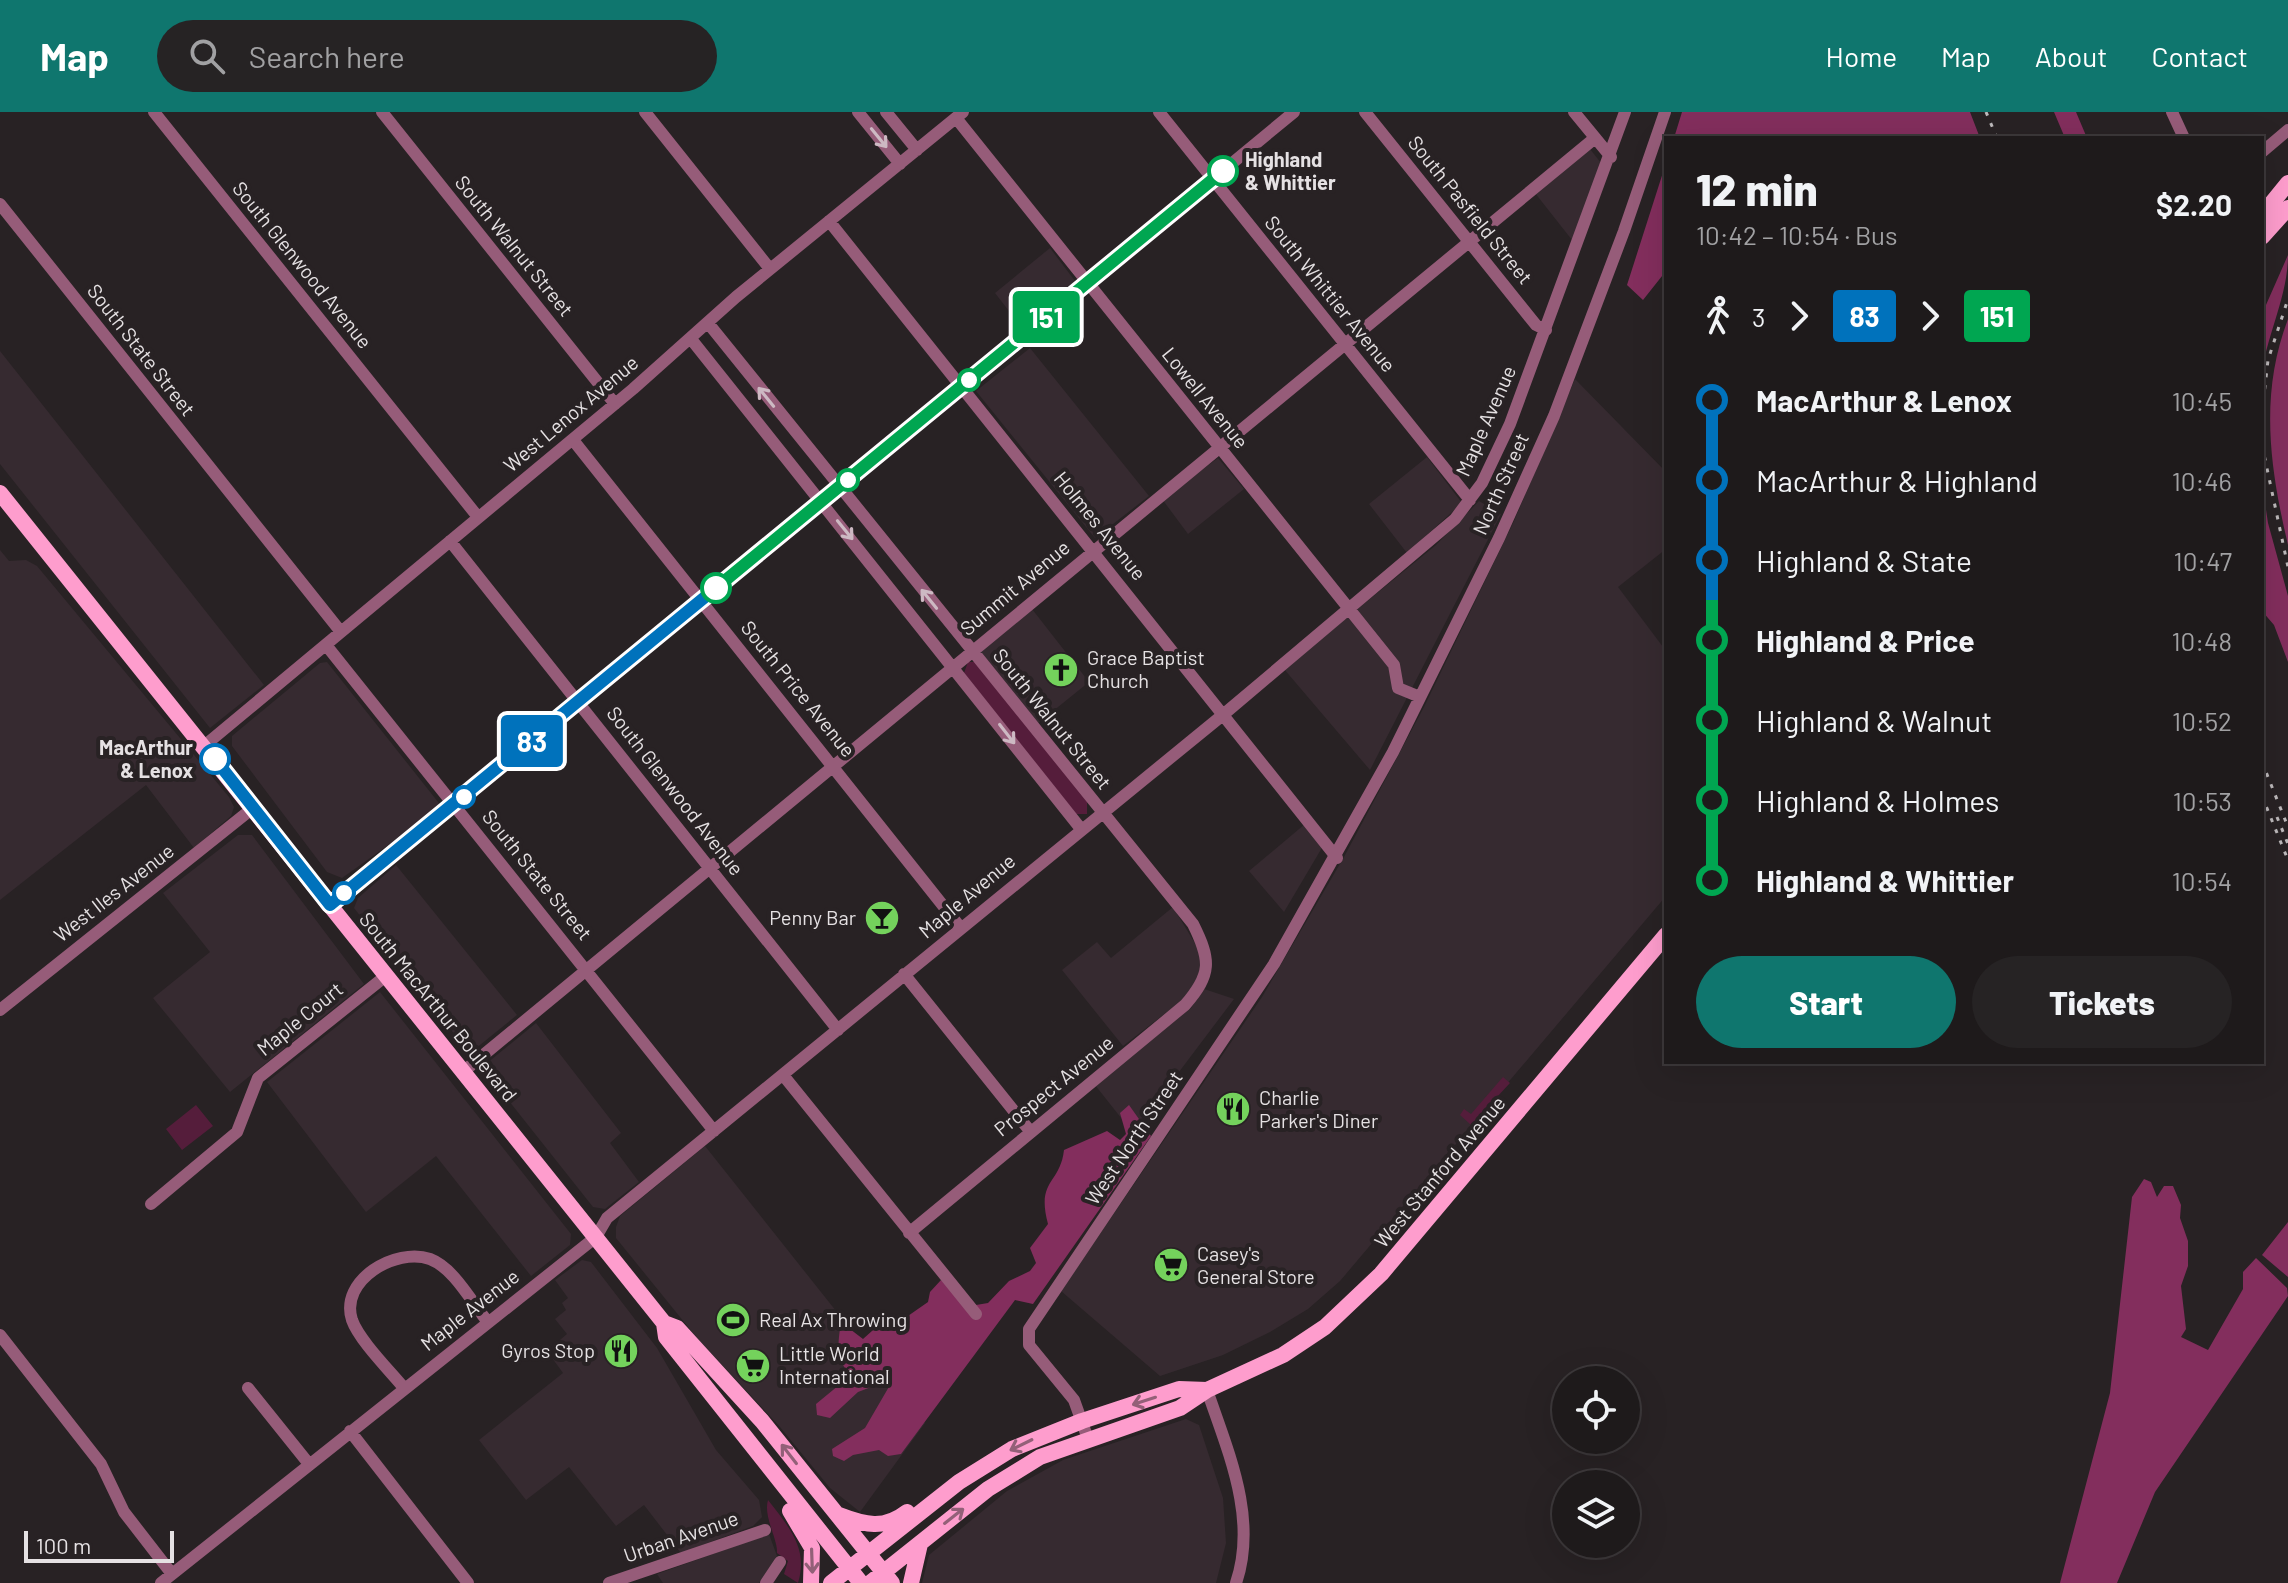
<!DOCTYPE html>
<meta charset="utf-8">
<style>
:root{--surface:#1e1a1b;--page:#262324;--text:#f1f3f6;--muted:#a1a1a3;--line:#3c383a;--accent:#0f766e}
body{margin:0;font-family:Barlow,sans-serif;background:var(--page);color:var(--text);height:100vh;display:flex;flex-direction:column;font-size:30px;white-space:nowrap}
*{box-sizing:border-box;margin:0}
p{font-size:26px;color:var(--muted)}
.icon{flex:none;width:44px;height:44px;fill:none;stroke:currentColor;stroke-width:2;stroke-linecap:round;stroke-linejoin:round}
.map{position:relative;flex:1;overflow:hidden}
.drawer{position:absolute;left:1664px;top:24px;width:600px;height:928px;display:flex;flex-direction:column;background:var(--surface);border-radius:0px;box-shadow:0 8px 32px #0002,0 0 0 2px var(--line)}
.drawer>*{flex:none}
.badge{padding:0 16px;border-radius:6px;font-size:28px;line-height:52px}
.fabs{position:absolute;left:1552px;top:1254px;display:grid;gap:16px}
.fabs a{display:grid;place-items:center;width:88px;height:88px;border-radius:50%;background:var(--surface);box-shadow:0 8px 32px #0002,0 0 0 2px var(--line);font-size:40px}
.scale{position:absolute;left:24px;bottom:20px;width:150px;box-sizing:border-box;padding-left:8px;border:4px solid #e5e1e3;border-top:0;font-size:22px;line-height:28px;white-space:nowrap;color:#e5e1e3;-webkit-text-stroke:6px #282224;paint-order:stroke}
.map>.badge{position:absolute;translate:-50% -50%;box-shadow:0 0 0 4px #fff}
.legs{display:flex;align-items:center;gap:12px;height:88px;padding:0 32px;font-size:26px}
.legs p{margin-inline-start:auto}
.head{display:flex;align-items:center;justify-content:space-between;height:136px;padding:0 32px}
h1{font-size:44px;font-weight:800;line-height:60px}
.button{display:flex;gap:16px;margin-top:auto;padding:16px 32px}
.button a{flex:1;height:92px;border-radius:48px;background:var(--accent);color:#fff;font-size:32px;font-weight:800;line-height:92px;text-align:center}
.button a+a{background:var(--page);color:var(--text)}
ul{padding:0 32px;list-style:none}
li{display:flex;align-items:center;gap:28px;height:80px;font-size:30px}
li i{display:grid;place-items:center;width:12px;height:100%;margin:0 10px;background:currentColor}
li i::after{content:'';width:20px;height:20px;margin:-10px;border:6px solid;border-radius:50%;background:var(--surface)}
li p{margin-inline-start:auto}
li:first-child i{background:linear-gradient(#0000 50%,currentColor 0)}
li:last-child i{background:linear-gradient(currentColor 50%,#0000 0)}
header{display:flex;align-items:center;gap:48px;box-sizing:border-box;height:112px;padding:0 40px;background:var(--accent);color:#fff}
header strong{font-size:38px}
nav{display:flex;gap:44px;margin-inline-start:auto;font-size:28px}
.search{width:560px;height:72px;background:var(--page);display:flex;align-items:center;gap:20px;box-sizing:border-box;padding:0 28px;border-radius:44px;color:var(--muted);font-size:30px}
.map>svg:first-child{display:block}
</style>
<header>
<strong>Map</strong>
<div class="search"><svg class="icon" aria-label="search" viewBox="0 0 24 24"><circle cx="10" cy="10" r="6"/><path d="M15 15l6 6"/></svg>Search here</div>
<nav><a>Home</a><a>Map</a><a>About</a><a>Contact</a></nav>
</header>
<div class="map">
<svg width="2288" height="1471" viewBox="0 0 2288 1471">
<rect width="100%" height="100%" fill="#282224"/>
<path fill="#362a30" d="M1590,37l11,14 -29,77 -37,-47z
M1050,136l25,33 -53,47 -27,-35z
M1030,236l119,148 -54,42 -119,-147z
M0,239l264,334 -54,43 -210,-264z
M1575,267l91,93v77l-48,38 48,64v245l-326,385 -32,28 -38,23 -47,23 -63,21 -99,-85 201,-294 82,-140 80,-150 90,-186z
M1427,345l35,46 -55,50 -38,-49z
M1218,346l26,31 -56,45 -26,-35z
M1479,389l22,13 -131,256 -86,-101 152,-124z
M0,438l9,11 17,-1 11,6 192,231 5,10 -3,9 -37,32 -48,-63 -146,115z
M1032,497l57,73 -52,42 -59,-72z
M327,550l115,145 -100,71 -15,-6 -95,-126v-10l88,-73z
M1305,712l18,22 -39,66 -35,-41z
M238,723h14l112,149 -134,108 -77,-94 57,-46 -47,-59z
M396,753l121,150 -42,34 -12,-4 -109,-137 4,-10z
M1173,795l26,43 3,18 -8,19 -14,15 -57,44 -61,-76 35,-28 14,16z
M1204,877l30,10 -101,134 -38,-48 96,-77z
M380,880l191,242 -1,11 -39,31 -95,-120 -70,56 -99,-130z
M536,911l85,110 -11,10 29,39 -34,27 -12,-2 -107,-135v-8z
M705,1034l220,277 -65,89 -30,-24 -50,-61 -83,-89 -81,-100v-11l4,-11z
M582,1148l9,2 66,86 59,102 43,50 3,17 -9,9 -72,27 -37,-48 -28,21 -47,-59 -43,33 -47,-60 84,-67 -16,-22 20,-17 -12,-15 11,-9 -4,-7 6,-5 -13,-18z
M1186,1307l13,6 24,73 3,45 -10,40h-294l7,-28 78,-64 56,-31z
M769,1422l8,22 -18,27h-96l-6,-9z"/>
<path fill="#551d3b" d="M968,550h7l112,138v14h-11l-112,-141z
M1503,965l7,6 -39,42 -11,-10 4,-6 7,5z
M196,993l17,21 -31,24 -16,-21z
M768,1388c20,26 41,48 30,83l-14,-9 4,-13 -11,-8c1,-14 -14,-36 -9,-53z"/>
<path fill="#832e5d" d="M1682,0h288l10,26h-306z
M2054,0h22l11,26h-22z
M1666,51v108l-23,29 -16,-15z
M2288,143c0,40 -20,77 -26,117v-58z
M2288,207v226c-18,-76 -29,-150 0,-226z
M2262,371l6,40 20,73v66l-14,-37 -12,-14z
M1129,993l22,31 -118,168 -18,-4 -114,154 -13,2 -9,-6 -26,5 -9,6 -11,-5 -1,-7 33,-21 25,-43 -9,-8 -2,7 -21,8 -28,26 -13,-3 -1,-11 34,-28c-12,-16 -13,-27 -10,-47l6,-3 17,13 19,-17 13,3 33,-23 2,-10 11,-12 35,25 12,-2 21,-22 21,-10 6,-8 -6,-15 18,-24c-12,-45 12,-39 16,-74l43,-19 13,9 6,-6 -6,-21z
M2144,1067l7,3 6,15 7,-11h9l8,19 -1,13 8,23v25l-7,20 5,43 -5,8 27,13 35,-61v-17l13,-14 31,30 1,8 -133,196 -38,91h-57l50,-190 22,-196z
M2288,1110v55l-26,-22z"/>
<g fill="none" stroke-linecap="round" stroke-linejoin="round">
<path stroke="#965c79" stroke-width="12" d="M154,0l324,405
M382,0l233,292
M645,0l125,157
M858,0l42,52
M886,0l31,38
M1159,0l311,388
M1365,0l171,213 10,5
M1574,0l37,45
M2172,0l12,26
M956,6l438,547 4,23 22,9
M2262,40l26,-22
M0,92l341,428
M829,109l508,637
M708,211l485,601c18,36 19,50 -8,81l-276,228
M691,227l390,490
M573,328l387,487
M450,429l388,489
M326,533l388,486
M204,634l429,-357 103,-92 227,-185
M330,793l125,-100 839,-693
M904,862l126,157
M0,898l253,-202
M464,959l1131,-933
M783,963l193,239
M151,1092l86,-72 21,-54 129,-103
M0,1223l101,129 23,48 48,62
M248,1276l61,76
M404,1276c-14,-17 -45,-48 -52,-68 -13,-40 44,-73 78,-61 24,9 42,44 58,63
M1207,1278c21,62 51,128 29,193
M350,1319l118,152
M1088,1327l-14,-39 -45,-55v-16l245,-365 119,-212 106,-214 55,-122 70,-185 41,-119
M161,1471l435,-346 11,-19 617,-504 231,-195 27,-36 28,-59 115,-312
M609,1471l156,-53
M766,1471l14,-21"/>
<path stroke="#fe9dcd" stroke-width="16" d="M2262,103l26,-32
M2262,125l26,-29
M0,381l664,830 13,5 85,93 130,162
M664,1211l2,14 195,246
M790,1399l22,37 -1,35
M839,1403c26,10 45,15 68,-3
M831,1471l128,-101 53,-33 70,-28 97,-32 28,1
M870,1471l118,-94 52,-32 140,-49 27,-18 76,-35 42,-28 56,-53 285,-339
M911,1471l9,-39"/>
<path stroke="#bdb9bb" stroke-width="3" stroke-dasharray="4 8" stroke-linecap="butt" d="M1986,0l11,26
M2262,301l6,-53 20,-61
M2262,333l26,122
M2262,650l26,65
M2262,684l26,64
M2277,705l11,27"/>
</g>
<defs><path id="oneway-shaft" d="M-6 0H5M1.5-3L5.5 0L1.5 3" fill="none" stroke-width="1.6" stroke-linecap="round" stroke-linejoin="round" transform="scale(2)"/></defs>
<g stroke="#cdb9c3">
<use href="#oneway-shaft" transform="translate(879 26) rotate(51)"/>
<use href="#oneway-shaft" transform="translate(766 285) rotate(-129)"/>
<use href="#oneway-shaft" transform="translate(845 418) rotate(51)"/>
<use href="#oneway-shaft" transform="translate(929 487) rotate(-129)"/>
<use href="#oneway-shaft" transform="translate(1007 622) rotate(52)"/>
</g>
<g stroke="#936078">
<use href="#oneway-shaft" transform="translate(1144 1289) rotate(162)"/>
<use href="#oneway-shaft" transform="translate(1021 1333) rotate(154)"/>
<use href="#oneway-shaft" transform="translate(789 1342) rotate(-128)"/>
<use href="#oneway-shaft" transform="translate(954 1404) rotate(-38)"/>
<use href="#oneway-shaft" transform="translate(812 1449) rotate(88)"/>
</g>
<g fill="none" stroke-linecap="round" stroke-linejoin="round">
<g stroke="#fff" stroke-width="18">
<path id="line-1" d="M215,647l115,146 386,-317"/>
</g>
<g stroke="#fff" stroke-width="18">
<path id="line-2" d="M716,476l507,-417"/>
</g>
<use href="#line-1" stroke="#0072bc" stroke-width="12"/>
<use href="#line-2" stroke="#00a651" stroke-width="12"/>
</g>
<defs>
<g id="church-disc" transform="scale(1.8)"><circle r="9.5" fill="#74d25c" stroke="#282224"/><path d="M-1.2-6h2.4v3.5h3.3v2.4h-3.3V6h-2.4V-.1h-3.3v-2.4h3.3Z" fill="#111"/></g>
<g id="bar-disc" transform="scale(1.8)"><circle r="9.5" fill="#74d25c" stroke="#282224"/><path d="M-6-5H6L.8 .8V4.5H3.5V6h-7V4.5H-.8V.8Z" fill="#111"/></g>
<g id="restaurant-disc" transform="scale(1.8)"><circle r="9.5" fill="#74d25c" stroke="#282224"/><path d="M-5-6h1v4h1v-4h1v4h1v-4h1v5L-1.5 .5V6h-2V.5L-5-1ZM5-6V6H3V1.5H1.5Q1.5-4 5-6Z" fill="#111"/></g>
<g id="supermarket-disc" transform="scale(1.8)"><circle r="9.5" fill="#74d25c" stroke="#282224"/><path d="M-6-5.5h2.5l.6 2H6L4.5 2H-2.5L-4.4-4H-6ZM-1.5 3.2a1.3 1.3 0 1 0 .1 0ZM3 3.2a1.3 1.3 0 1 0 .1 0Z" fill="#111"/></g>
<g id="stadium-disc" transform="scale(1.8)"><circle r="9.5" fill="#74d25c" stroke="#282224"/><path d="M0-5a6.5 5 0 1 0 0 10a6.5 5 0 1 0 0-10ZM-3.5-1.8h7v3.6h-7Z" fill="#111"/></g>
</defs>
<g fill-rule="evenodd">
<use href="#church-disc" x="1061" y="558"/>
<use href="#bar-disc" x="882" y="806"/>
<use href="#restaurant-disc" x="1233" y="997"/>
<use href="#supermarket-disc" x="1171" y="1153"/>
<use href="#stadium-disc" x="733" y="1208"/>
<use href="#restaurant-disc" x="621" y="1239"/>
<use href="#supermarket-disc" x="753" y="1254"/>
</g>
<g fill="#fff" stroke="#00a651" stroke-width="4">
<circle cx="1223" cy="59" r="14"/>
<circle cx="969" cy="268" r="10"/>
<circle cx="848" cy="368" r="10"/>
<circle cx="716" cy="476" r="14"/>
</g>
<g fill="#fff" stroke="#0072bc" stroke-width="4">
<circle cx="215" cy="647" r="14"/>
<circle cx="464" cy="685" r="10"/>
<circle cx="344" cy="781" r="10"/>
</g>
<g text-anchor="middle" stroke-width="8" stroke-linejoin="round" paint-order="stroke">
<g font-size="20" font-weight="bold" fill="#e5e1e3" stroke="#282224" text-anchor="start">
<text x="1245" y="55">Highland<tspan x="1245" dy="23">&amp; Whittier</tspan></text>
<text x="193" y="643" text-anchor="end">MacArthur<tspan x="193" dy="23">&amp; Lenox</tspan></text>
</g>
<g font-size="20" fill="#e5e1e3" stroke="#282224">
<text transform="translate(1470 98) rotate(51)" y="7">South Pasfield Street</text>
<text transform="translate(514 134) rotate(51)" y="7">South Walnut Street</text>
<text transform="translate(302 153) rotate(51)" y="7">South Glenwood Avenue</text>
<text transform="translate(1330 182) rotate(51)" y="7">South Whittier Avenue</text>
<text transform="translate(141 238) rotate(52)" y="7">South State Street</text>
<text transform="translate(1205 286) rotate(51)" y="7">Lowell Avenue</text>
<text transform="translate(571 302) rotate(-40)" y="7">West Lenox Avenue</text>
<text transform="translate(1486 309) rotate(-66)" y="7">Maple Avenue</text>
<text transform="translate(1501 372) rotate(-66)" y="7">North Street</text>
<text transform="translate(1100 414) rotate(51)" y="7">Holmes Avenue</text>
<text transform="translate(1015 476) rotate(-40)" y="7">Summit Avenue</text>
<text transform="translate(798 577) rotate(51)" y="7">South Price Avenue</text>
<text transform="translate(1052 607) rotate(51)" y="7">South Walnut Street</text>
<text transform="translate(675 679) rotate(52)" y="7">South Glenwood Avenue</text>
<text transform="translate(537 763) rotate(51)" y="7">South State Street</text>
<text transform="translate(114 781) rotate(-38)" y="7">West Iles Avenue</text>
<text transform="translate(967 784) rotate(-40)" y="7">Maple Avenue</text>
<text transform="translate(438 895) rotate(51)" y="7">South MacArthur Boulevard</text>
<text transform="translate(300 907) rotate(-39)" y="7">Maple Court</text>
<text transform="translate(1054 974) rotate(-39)" y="7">Prospect Avenue</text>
<text transform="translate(1134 1026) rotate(-56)" y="7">West North Street</text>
<text transform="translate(1440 1060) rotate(-50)" y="7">West Stanford Avenue</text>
<text transform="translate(470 1198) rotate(-38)" y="7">Maple Avenue</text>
<text transform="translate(681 1425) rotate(-19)" y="7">Urban Avenue</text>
</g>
<g font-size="20" fill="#e5e1e3" stroke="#282224" text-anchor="start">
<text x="1087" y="553">Grace Baptist<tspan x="1087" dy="23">Church</tspan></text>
<text x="856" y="813" text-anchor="end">Penny Bar</text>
<text x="1259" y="993">Charlie<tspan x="1259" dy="23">Parker's Diner</tspan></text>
<text x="1197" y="1149">Casey's<tspan x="1197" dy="23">General Store</tspan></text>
<text x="759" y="1215">Real Ax Throwing</text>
<text x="595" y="1246" text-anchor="end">Gyros Stop</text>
<text x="779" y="1249">Little World<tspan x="779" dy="23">International</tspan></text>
</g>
</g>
</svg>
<div class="fabs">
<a><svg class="icon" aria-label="locate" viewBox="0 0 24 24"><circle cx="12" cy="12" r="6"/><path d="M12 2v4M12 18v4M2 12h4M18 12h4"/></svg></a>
<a><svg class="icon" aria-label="layers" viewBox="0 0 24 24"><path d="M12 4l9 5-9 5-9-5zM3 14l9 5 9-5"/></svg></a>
</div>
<div class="scale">100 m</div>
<b class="badge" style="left:532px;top:629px;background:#0072bc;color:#fff">83</b>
<b class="badge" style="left:1046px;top:205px;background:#00a651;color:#fff">151</b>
<section class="drawer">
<div class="head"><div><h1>12 min</h1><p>10:42 – 10:54 · Bus</p></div><b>$2.20</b></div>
<div class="legs"><svg class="icon" aria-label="walk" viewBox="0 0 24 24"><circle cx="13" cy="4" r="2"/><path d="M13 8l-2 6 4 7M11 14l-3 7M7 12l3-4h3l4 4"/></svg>3<svg class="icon" aria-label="forward" viewBox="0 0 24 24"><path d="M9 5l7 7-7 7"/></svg><b class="badge" style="background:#0072bc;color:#fff">83</b><svg class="icon" aria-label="forward" viewBox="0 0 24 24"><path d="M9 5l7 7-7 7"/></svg><b class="badge" style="background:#00a651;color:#fff">151</b></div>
<ul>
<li><i style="color:#0072bc"></i><b>MacArthur &amp; Lenox</b><p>10:45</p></li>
<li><i style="color:#0072bc"></i><span>MacArthur &amp; Highland</span><p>10:46</p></li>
<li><i style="color:#0072bc"></i><span>Highland &amp; State</span><p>10:47</p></li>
<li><i style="color:#00a651"></i><b>Highland &amp; Price</b><p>10:48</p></li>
<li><i style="color:#00a651"></i><span>Highland &amp; Walnut</span><p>10:52</p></li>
<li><i style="color:#00a651"></i><span>Highland &amp; Holmes</span><p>10:53</p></li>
<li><i style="color:#00a651"></i><b>Highland &amp; Whittier</b><p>10:54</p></li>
</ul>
<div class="button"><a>Start</a><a>Tickets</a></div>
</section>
</div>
